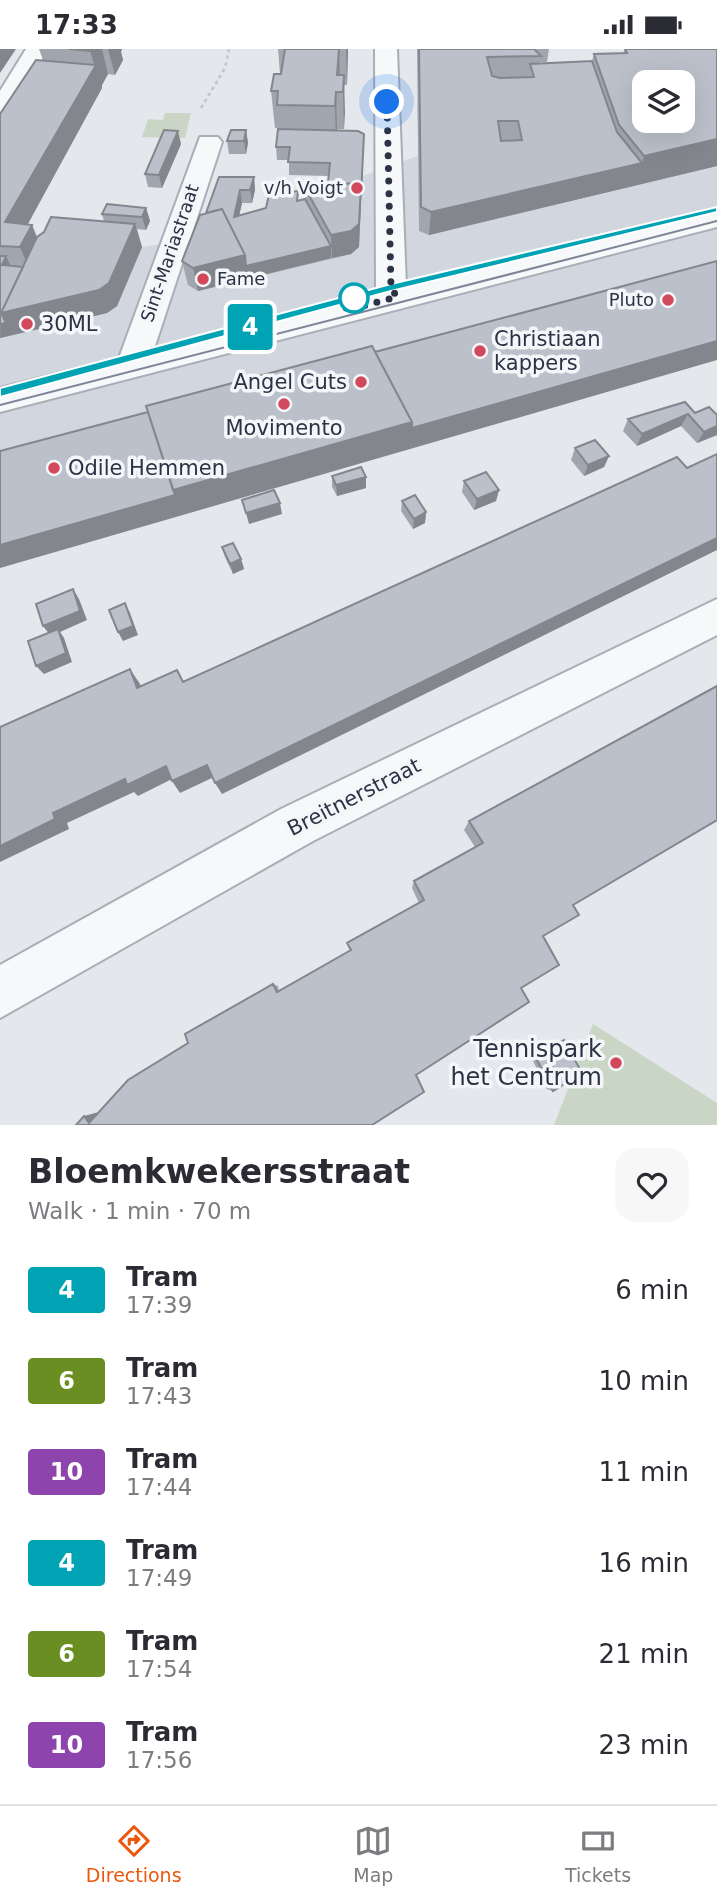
<!DOCTYPE html>
<meta charset="utf-8">
<style>
:root{--surface:#fff;--page:#f7f7f7;--text:#2b2b33;--muted:#7c7c81;--line:#e1e1e2;--accent:#ea580c}
body{margin:0;font-family:"DejaVu Sans",sans-serif;background:var(--page);color:var(--text);height:100vh;display:flex;flex-direction:column;font-size:26px;white-space:nowrap}
*{box-sizing:border-box;margin:0}
p{font-size:23px;color:var(--muted)}
.icon{flex:none;width:38px;height:38px;fill:none;stroke:currentColor;stroke-width:2;stroke-linecap:round;stroke-linejoin:round}
.map{position:relative;height:1076px;overflow:hidden}
.sheet{display:flex;flex-direction:column;background:var(--surface);flex:1}
.sheet>*{flex:none}
.badge{padding:0 14px;border-radius:5px;font-size:24px;line-height:46px}
.fabs{position:absolute;left:632px;top:21px;display:grid;gap:14px}
.fabs a{display:grid;place-items:center;width:63px;height:63px;border-radius:14px;background:var(--surface);box-shadow:0 7px 28px #0002;font-size:35px}
.you{position:absolute;width:35px;height:35px;margin:-18px;border:5px solid #fff;border-radius:50%;background:#1a73e8;box-shadow:0 0 0 10px #1a73e833}
.map>.badge{position:absolute;translate:-50% -50%;box-shadow:0 0 0 4px #fff}
.round{display:grid;place-items:center;flex:none;width:74px;height:74px;border-radius:21px;background:var(--page)}
.head{display:flex;align-items:center;justify-content:space-between;height:119px;padding:0 28px}
h1{font-size:33px;font-weight:700;line-height:52px}
ul{padding:0;list-style:none}
li{display:flex;align-items:center;gap:21px;height:91px;padding:0 28px}
li div{flex:1}
li b{display:block;font-size:26px}
li em{font-style:normal}
li .badge{min-width:77px;font-weight:700;text-align:center}
.status{display:flex;justify-content:space-between;align-items:center;height:49px;padding:0 35px;background:var(--surface);direction:ltr}
.status svg{height:19px;fill:currentColor}
.tab-bar{display:flex;justify-content:space-around;align-items:center;height:98px;border-top:2px solid var(--line);background:var(--surface);font-size:19px;color:var(--muted)}
.tab-bar a{display:grid;justify-items:center;gap:4px}
.tab-bar .selected{color:var(--accent)}
.map>svg:first-child{display:block}
</style>
<div class="status"><b>17:33</b><svg viewBox="0 0 49 12"><path d="M0 12V9h3v3zM5 12V6h3v6zM10 12V3h3v9zM15 12V0h3v12zM26 1h20v11H26zM47 4h2v5h-2z"/></svg></div>
<div class="map">
<svg width="717" height="1076" viewBox="0 0 717 1076">
<rect width="100%" height="100%" fill="#e4e7ec"/>
<path fill="#d2d6de" fill-rule="evenodd" d="M717,27v283l-717,209v-279l112,-45 30,3 62,-9 123,-31 3,-31h33l55,-20 -1,-53 112,-3 -3,-13zM644,33h38v39h-38z"/>
<path fill="#c9d6c5" d="M165,64h26l-6,25 -43,-1 6,-18 15,1z
M593,975l124,79v22h-163z"/>
<g fill="none" stroke-linecap="round" stroke-linejoin="round">
<g stroke="#a9aeb7" stroke-width="4">
<path id="minor" d="M26,0h22l-39,67 -9,2v-27z
M375,0h22l9,238 311,-78v18l-717,185v-24l119,-30 81,-221h18l4,5 -68,207 225,-56 -3,-5z
M717,550v36l-404,206 -313,177v-53l281,-156z"/>
</g>
<path stroke="#c2c5cb" stroke-width="2.5" stroke-dasharray="3.5 3.5" stroke-linecap="butt" d="M201,59l24,-40 4,-19"/>
<use href="#minor" fill="#f7f8fa" fill-rule="evenodd"/>
<path stroke="#7d8696" stroke-width="2" d="M0,344l391,-105 326,-78
M0,356l717,-184"/>
</g>
<path fill="#a1a5ae" d="M39,0h83l-1,3 2,8 -8,15 -7,-1 -6,11v3l-75,136 5,1 5,12 67,-16 -2,-7 44,-6 4,13 -4,9 -9,-1 5,18 -25,59 -10,7 -107,25v-224l43,-54z
M278,0h70l-1,36h-3v44h-7v1l27,4 -5,113 -8,7 -153,37 -10,-6 -6,-24 24,-48 48,-36 1,13 -3,13h-10l-3,12 66,-16v-11l23,-5v-7l-39,-1v-15h-12l-1,-13 3,-19h-4l-4,-37 9,-17z
M417,0h132l-2,13h-7l-1,1 53,-2 2,-7 29,-1 2,-4h92v117l-288,69 -10,-4z
M246,81l2,13 -2,11h-17l-2,-13z
M181,95l-19,44 -14,-1 -3,-13z
M695,364l22,2v20l-20,8 -16,-17 -44,20 -14,-15 5,-12z
M575,399l34,8 -5,11 -20,9 -13,-16z
M332,427l34,1v11l-29,8 -5,-9z
M464,432l35,9 -3,11 -22,9 -12,-18z
M402,452l24,11 -1,11 -12,6 -12,-18z
M222,498l19,12 3,10 -11,5 -8,-17z
M717,771l-529,223 85,-59 5,2 1,5 71,-41 -3,-7 72,-40 -7,-15 2,-7 61,-34 -11,-17 5,-9z
M558,991h6l-11,51 -6,-2 -16,-32z"/>
<path fill="#83868d" d="M0,0h16l-16,24z
M91,0h11l6,25 -6,11v3l-86,158 -11,-24 90,-155 -5,-16z
M108,0h14l-1,3 2,8 -8,15z
M339,0l1,36 -3,-10z
M346,0h2l-1,36z
M344,26l1,38 -1,16 -1,-37z
M336,43l1,37 -1,14 -1,-37z
M246,81l2,13 -2,11 -2,-13z
M178,82l3,13 -19,44 -3,-13z
M364,85l-5,113 -8,7 -19,4 -1,-23z
M717,90v27l-288,69 2,-23 211,-49 2,-7z
M254,128l1,13 -3,13 -2,-13z
M240,141l2,13 -6,27 -2,-13z
M146,159l4,13 -4,9 -4,-13z
M135,175l7,23 -25,59 -10,7 -107,25 1,-25z
M32,176l9,23 -11,22 -10,-23z
M331,197v12l-133,33 -5,-23 52,-13z
M6,207l6,13 -10,-4z
M717,292v19l-717,208v-23l148,-133 264,10z
M688,365l-7,12 -44,20 5,-12z
M717,377v9l-20,8 7,-11z
M609,407l-5,11 -20,9 4,-11z
M366,428v11l-29,8 -1,-11z
M499,441l-3,11 -22,9 3,-11z
M280,454l2,11 -33,10 -3,-11z
M426,463l-1,11 -12,6 1,-10z
M717,489v12l-495,244 -7,-11z
M241,510l3,10 -11,5 -3,-10z
M73,540l6,10 8,21 -27,12 4,6 8,24 -28,12 -8,-8 14,-31 -7,-9z
M125,554l5,10 8,22 -15,6 -5,-9z
M130,620l10,15 6,19 -9,-15z
M207,716l7,12 -34,16 -8,-12z
M166,717l8,12 -36,18 -4,-4 -67,31 2,6 -69,33v-16l53,-33 72,-34z
M99,1063l-10,11 -5,-7z"/>
<path fill="#bbc0ca" stroke="#83868d" stroke-width="2" fill-rule="evenodd" d="M69,0h22l-1,2z
M285,0h54l-2,26h7l-1,17h-7l-1,14 -58,-1 1,-14h-7l3,-17h7z
M419,0h115l7,7 -54,1 5,19 8,2 34,-1 -4,-13 62,-3 25,71 25,31 -211,49 -10,-5zM498,72h20l4,19 -21,1z
M625,0h92v90l-73,17 -25,-31 -25,-71 33,-1zM644,33h38v39h-38z
M36,11l60,5 -91,157 27,3 -12,22 -20,-1v-132z
M278,80l80,2 6,3 -3,61v-11l-33,-1 2,-20 -42,-1 2,-15h-14z
M164,81l14,1 -19,44 -14,-1z
M231,81h15l-2,11h-17z
M219,128h35l-4,13h-10l-6,27 32,-9 3,-14 29,-3 -1,10 8,-2 26,47 -85,20 -1,-11 -23,-46 -16,4z
M326,134l35,1 -2,40 -8,7 -20,4 -26,-47z
M107,155l39,4 -4,9 -40,-3z
M222,160l23,46 -52,13 -11,-7 18,-46z
M51,168l84,7 -26,59 -10,7 -98,23 36,-76 7,-5z
M0,207h6l-4,9 21,2 -22,46 5,10 -6,1z
M717,212v80l-305,87v-6l-37,-70z
M372,297l40,76 -239,68 -27,-84z
M685,353l10,11 14,-6 8,8v11l-13,6 -16,-18 -46,20 -14,-15z
M148,363l27,83 -175,50v-94z
M595,391l14,16 -21,9 -13,-17z
M717,405v84l-502,245 -8,-18 -35,16 -6,-15 -39,19 -2,-6 -72,34 2,6 -55,27v-119l130,-58 7,19 40,-18 6,12 494,-225 10,11z
M361,418l5,10 -30,8 -4,-9z
M486,423l13,18 -22,9 -13,-18z
M274,441l6,13 -34,10 -4,-13z
M415,446l11,17 -12,7 -12,-18z
M233,494l8,16 -11,5 -8,-17z
M73,540l7,22 -37,15 -7,-22z
M125,554l8,23 -15,6 -9,-22z
M58,580l8,24 -30,13 -8,-25z
M717,637v134l-144,85 6,10 -36,21 16,29 -38,23 8,14 -113,73 8,17 -52,33h-296l8,-9 5,7 39,-43 60,-37 -3,-9 88,-50 4,8 74,-42 -4,-7 77,-43 -10,-19 69,-38 -14,-22z
M564,991l18,33 -29,18 -17,-33z"/>
<path fill="#00a3b4" stroke="#fff" stroke-width="2" d="M717,158v5l-326,79 -391,106v-9l391,-104z"/>
<g fill="none" stroke-linecap="round" stroke-linejoin="round">
<path stroke="#2b3445" stroke-width="7" stroke-dasharray="0 12.6" d="M354,249l-10,13 53,-14 -6,-9 -4,-186"/>
</g>
<g fill="#d1495b" stroke="#f4f6f9" stroke-width="2.5">
<circle cx="357" cy="139" r="7"/>
<circle cx="203" cy="230" r="7"/>
<circle cx="668" cy="251" r="7"/>
<circle cx="27" cy="275" r="7"/>
<circle cx="480" cy="302" r="7"/>
<circle cx="361" cy="333" r="7"/>
<circle cx="284" cy="355" r="7"/>
<circle cx="54" cy="419" r="7"/>
<circle cx="616" cy="1014" r="7"/>
</g>
<circle fill="#fff" stroke="#00a3b4" stroke-width="3.5" cx="354" cy="249" r="14"/>
<g text-anchor="middle" stroke-width="7" stroke-linejoin="round" paint-order="stroke">
<g font-size="18" fill="#2b3445" stroke="#f4f6f9" text-anchor="end">
<text x="343" y="145">v/h Voigt</text>
<text x="217" y="236" text-anchor="start">Fame</text>
<text x="654" y="257">Pluto</text>
</g>
<g font-size="18" fill="#2b3445" stroke="#f4f6f9">
<text transform="translate(170 204) rotate(-71)" y="6">Sint-Mariastraat</text>
</g>
<g font-size="21" fill="#2b3445" stroke="#f4f6f9" text-anchor="start">
<text x="41" y="282">30ML</text>
<text x="494" y="297">Christiaan<tspan x="494" dy="24">kappers</tspan></text>
<text x="347" y="340" text-anchor="end">Angel Cuts</text>
<text x="284" y="386" text-anchor="middle">Movimento</text>
<text x="68" y="426">Odile Hemmen</text>
</g>
<g font-size="21" fill="#2b3445" stroke="#f4f6f9">
<text transform="translate(354 748) rotate(-27)" y="7">Breitnerstraat</text>
</g>
<g font-size="24" fill="#2b3445" stroke="#f4f6f9" text-anchor="end">
<text x="602" y="1008">Tennispark<tspan x="602" dy="28">het Centrum</tspan></text>
</g>
</g>
</svg>
<div class="fabs">
<a><svg class="icon" aria-label="layers" viewBox="0 0 24 24"><path d="M12 4l9 5-9 5-9-5zM3 14l9 5 9-5"/></svg></a>
</div>
<div class="you" style="left:387px;top:53px"></div>
<b class="badge" style="left:250px;top:278px;background:#00a3b4;color:#fff">4</b>
</div>
<section class="sheet">
<div class="head"><div><h1>Bloemkwekersstraat</h1><p>Walk · 1 min · 70 m</p></div><a class="round"><svg class="icon" aria-label="heart" viewBox="0 0 24 24"><path d="M12 20l-8-8c-3-5 5-10 8-4 3-6 11-1 8 4z"/></svg></a></div>
<ul>
<li><span class="badge" style="background:#00a3b4;color:#fff">4</span><div><b>Tram</b><p>17:39</p></div><em>6 min</em></li>
<li><span class="badge" style="background:#6b8e23;color:#fff">6</span><div><b>Tram</b><p>17:43</p></div><em>10 min</em></li>
<li><span class="badge" style="background:#8e44ad;color:#fff">10</span><div><b>Tram</b><p>17:44</p></div><em>11 min</em></li>
<li><span class="badge" style="background:#00a3b4;color:#fff">4</span><div><b>Tram</b><p>17:49</p></div><em>16 min</em></li>
<li><span class="badge" style="background:#6b8e23;color:#fff">6</span><div><b>Tram</b><p>17:54</p></div><em>21 min</em></li>
<li><span class="badge" style="background:#8e44ad;color:#fff">10</span><div><b>Tram</b><p>17:56</p></div><em>23 min</em></li>
</ul>
</section>
<nav class="tab-bar">
<a class="selected"><svg class="icon" aria-label="directions" viewBox="0 0 24 24"><path d="M12 3l9 9-9 9-9-9zM9 14v-3h6M13 9l2 2-2 2"/></svg>Directions</a>
<a><svg class="icon" aria-label="map" viewBox="0 0 24 24"><path d="M3 6l6-2 6 2 6-2v14l-6 2-6-2-6 2zM9 4v14M15 6v14"/></svg>Map</a>
<a><svg class="icon" aria-label="tickets" viewBox="0 0 24 24"><path d="M3 7h18v10H3zM15 7v10"/></svg>Tickets</a>
</nav>
